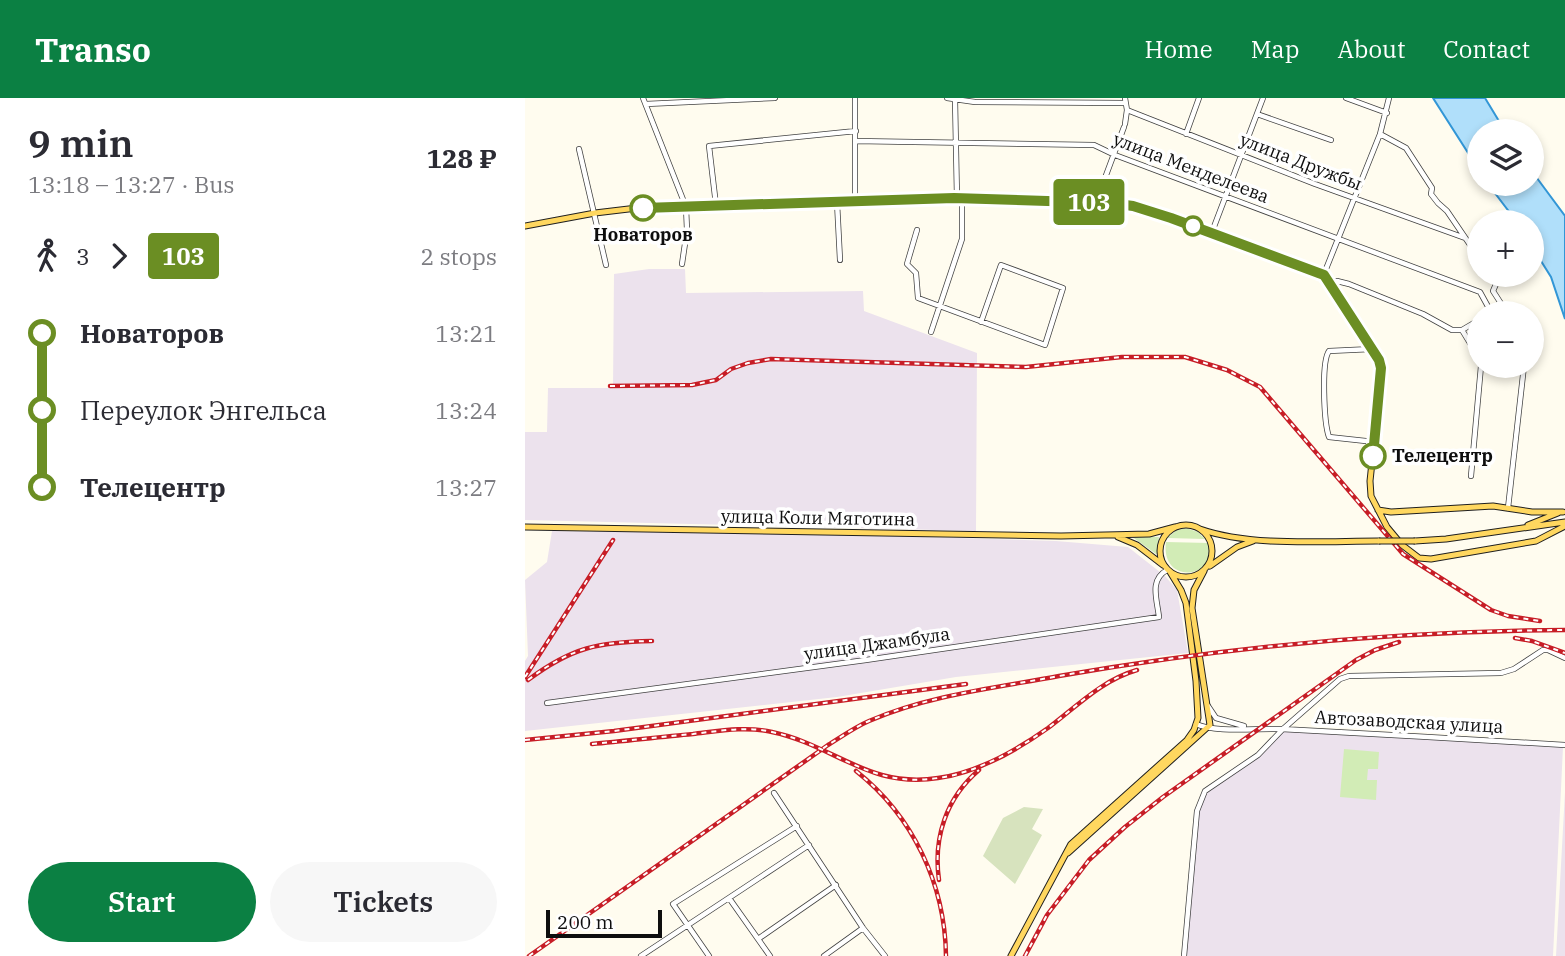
<!DOCTYPE html>
<meta charset="utf-8">
<style>
:root{--surface:#fff;--page:#f7f7f7;--text:#2b2b33;--muted:#7c7c81;--accent:#0b8043}
body{margin:0;font-family:"IBM Plex Serif",serif;background:var(--page);color:var(--text);height:100vh;display:flex;flex-direction:column;font-size:26px;white-space:nowrap}
*{box-sizing:border-box;margin:0}
p{font-size:23px;color:var(--muted)}
.icon{flex:none;width:38px;height:38px;fill:none;stroke:currentColor;stroke-width:2;stroke-linecap:round;stroke-linejoin:round}
.map{position:relative;flex:1;overflow:hidden}
.side{display:flex;flex-direction:column;background:var(--surface);width:525px}
.side>*{flex:none}
.badge{padding:0 14px;border-radius:5px;font-size:24px;line-height:46px}
.controls{position:absolute;left:942px;top:21px;display:grid;gap:14px}
.controls a{display:grid;place-items:center;width:77px;height:77px;border-radius:50%;background:var(--surface);box-shadow:0 4px 10px #0003;font-size:35px}
.scale{position:absolute;left:21px;bottom:18px;width:116px;box-sizing:border-box;padding-left:7px;border:4px solid #0e0e0e;border-top:0;font-size:19px;line-height:24px;white-space:nowrap;color:#0e0e0e;-webkit-text-stroke:5px #fff;paint-order:stroke}
.map>.badge{position:absolute;translate:-50% -50%;box-shadow:0 0 0 4px #fff}
.legs{display:flex;align-items:center;gap:10px;height:77px;padding:0 28px;font-size:23px}
.legs p{margin-inline-start:auto}
.overview{display:flex;align-items:center;justify-content:space-between;height:119px;padding:0 28px}
h1{font-size:38px;font-weight:600;line-height:52px}
.button{display:flex;gap:14px;margin-top:auto;padding:14px 28px}
.button a{flex:1;height:80px;border-radius:42px;background:var(--accent);color:#fff;font-size:28px;font-weight:600;line-height:80px;text-align:center}
.button a+a{background:var(--page);color:var(--text)}
ul{padding:0 28px;list-style:none}
li{display:flex;align-items:center;gap:24px;height:77px;font-size:26px}
li i{display:grid;place-items:center;width:10px;height:100%;margin:0 9px;background:currentColor}
li i::after{content:'';width:18px;height:18px;margin:-9px;border:5px solid;border-radius:50%;background:var(--surface)}
li p{margin-inline-start:auto}
li:first-child i{background:linear-gradient(#0000 50%,currentColor 0)}
li:last-child i{background:linear-gradient(currentColor 50%,#0000 0)}
header{display:flex;align-items:center;gap:42px;box-sizing:border-box;height:98px;padding:0 35px;background:var(--accent);color:#fff}
header strong{font-size:33px}
nav{display:flex;gap:38px;margin-inline-start:auto;font-size:24px}
main{display:flex;flex:1;min-height:0}
.map>svg:first-child{display:block}
</style>
<header>
<strong>Transo</strong>
<nav><a>Home</a><a>Map</a><a>About</a><a>Contact</a></nav>
</header>
<main>
<section class="side">
<div class="overview"><div><h1>9 min</h1><p>13:18 – 13:27 · Bus</p></div><b>128 ₽</b></div>
<div class="legs"><svg class="icon" aria-label="walk" viewBox="0 0 24 24"><circle cx="13" cy="4" r="2"/><path d="M13 8l-2 6 4 7M11 14l-3 7M7 12l3-4h3l4 4"/></svg>3<svg class="icon" aria-label="forward" viewBox="0 0 24 24"><path d="M9 5l7 7-7 7"/></svg><b class="badge" style="background:#6b8e23;color:#fff">103</b><p>2 stops</p></div>
<ul>
<li><i style="color:#6b8e23"></i><b>Новаторов</b><p>13:21</p></li>
<li><i style="color:#6b8e23"></i><span>Переулок Энгельса</span><p>13:24</p></li>
<li><i style="color:#6b8e23"></i><b>Телецентр</b><p>13:27</p></li>
</ul>
<div class="button"><a>Start</a><a>Tickets</a></div>
</section>
<div class="map">
<svg width="1040" height="858" viewBox="0 0 1040 858">
<rect width="100%" height="100%" fill="#fffcef"/>
<path fill="#ece2ed" d="M124,171h36l1,24 177,-2 1,20 113,42 -1,178 -451,-11v-88h22l1,-44h65l1,-114z
M27,433l240,2 264,8 72,6 37,29 12,14 11,63 -232,24 -119,20 -312,34v-70l3,-5 -3,-76 22,-18z
M759,632l279,17 -10,209h-367l12,-146 8,-18 53,-36z
M1040,694v164h-9z"/>
<path fill="#d2ecb6" d="M661,430l12,4 7,7 -38,-1 10,-8z
M606,438l28,1 -2,17h-1z
M641,444l43,1c8,37 -49,42 -43,-1z
M819,651l35,3 -1,17h-10l-1,11h10l-1,20 -36,-3z"/>
<path fill="#d7e3be" d="M499,709l19,2 -11,20 10,6 -27,49 -32,-28 20,-38z"/>
<path fill="#b0dffa" stroke="#3296d6" stroke-width="2" d="M908,0h52l20,33h-26v39z
M1006,72l34,46v103l-14,-42 -20,-32v-23h-14l-29,-38h43z"/>
<g fill="none" stroke-linecap="round" stroke-linejoin="round">
<g stroke="#414141" stroke-width="6">
<path id="minor" d="M118,0l43,109 1,23 -5,34
M422,0l28,4 150,1
M821,0l41,15
M430,1l2,99
M121,6l129,-6
M602,12l188,74 150,54
M732,16l74,26
M600,26l2,-14 -2,-12
M661,36l13,-36
M855,36l26,14 26,40 -1,6 7,9 9,8 32,47
M330,43l239,4 21,10 365,137 11,20
M54,51l27,116
M330,102v-102
M312,104l3,58
M571,104l28,-75
M191,107l-7,-59 147,-15
M392,132l-10,34 9,9 2,25 127,47 18,-57 -62,-23 -20,57
M687,134l51,-134
M799,176l56,-140 9,-36
M965,177l6,9 -3,7 9,14 -11,7
M803,183h9l12,3 74,30 29,16h10
M937,232l17,28
M937,232l17,-10
M406,234l31,-93v-41
M847,251l-43,2c-8,11 -5,72 0,86l46,5
M946,378l10,-110
M983,410l16,-142
M22,605l319,-43 293,-43c-2,-18 -10,-37 8,-47
M683,608l8,12 28,8
M671,626c19,9 62,4 85,5 95,5 189,10 284,16
M249,695l89,135 22,28
M204,800l41,58
M233,841l78,-54
M116,858l168,-111
M184,858l-36,-52 124,-78
M299,858l39,-28
M659,858l13,-145 8,-20 53,-36 25,-26 57,-50 9,-3 152,-3 13,-4 29,-19h5l17,8"/>
</g>
<g stroke="#1f1f1f" stroke-width="7">
<path id="major" d="M0,128l70,-13 42,-5 317,-10 171,7 87,27 112,42 29,44 26,42 3,8 -12,113 1,15 16,31 15,18 17,13 12,1 105,-18 29,-15
M853,412l13,2 102,-6 39,6h31
M635 453a26 26 0 1 1 52 0a26 26 0 1 1-52 0Z
M1003,427l30,-12
M0,429l536,9 88,-2 26,-7
M675,431c51,18 125,12 179,12
M593,439l19,8 26,20
M890,443l31,-2 119,-17
M685,468l27,-19 16,-6
M543,755l142,-128 -18,-117 2,-18 10,-19
M486,858l60,-112 116,-104 7,-10 4,-12 -2,-37 -10,-78 -5,-13 -11,-18"/>
</g>
<use href="#minor" stroke="#fff" stroke-width="4.5"/>
<use href="#major" stroke="#ffd75f" stroke-width="5"/>
<g stroke="#c71d26" stroke-width="4.5">
<path id="rail" d="M85,288l82,-1 24,-5 15,-11 17,-6 23,-4 255,8 96,-10h63l42,13 33,17 143,167 88,56 17,6 32,5
M990,540l17,3 33,12
M0,579l88,-137
M3,582c44,-33 71,-38 124,-39
M0,642l89,-9 352,-47
M67,646c34,-3 67,-7 101,-10 26,-3 53,-8 79,-2 62,13 97,57 166,46 38,-5 79,-28 110,-50 28,-21 54,-48 89,-58
M331,673c57,45 89,113 90,185
M414,782c-6,-42 7,-82 40,-110
M4,858l299,-211c13,-8 27,-18 41,-24 60,-26 126,-33 190,-45 167,-29 336,-45 506,-46
M500,858l22,-41 42,-55 36,-33 38,-30 193,-137 19,-10 24,-8"/>
</g>
<use href="#rail" stroke="#fff" stroke-width="2" stroke-dasharray="5" stroke-linecap="butt"/>
<g stroke="#1f1f1f" stroke-width="7" stroke-linecap="butt">
<path id="major-bridge" d="M854,443h36"/>
</g>
<use href="#major-bridge" stroke="#ffd75f" stroke-width="5"/>
</g>
<g fill="none" stroke-linecap="round" stroke-linejoin="round">
<g stroke="#fff" stroke-width="16">
<path id="line-1" d="M118,110l311,-10 156,5 23,3 38,12 153,57 55,85 2,8 -8,88"/>
</g>
<use href="#line-1" stroke="#6b8e23" stroke-width="10"/>
</g>
<g fill="#fff" stroke="#6b8e23" stroke-width="3.5">
<circle cx="118" cy="110" r="12"/>
<circle cx="668" cy="128" r="9"/>
<circle cx="848" cy="358" r="12"/>
</g>
<g text-anchor="middle" stroke-width="7" stroke-linejoin="round" paint-order="stroke">
<g font-size="18" fill="#0e0e0e" stroke="#fff">
<text transform="translate(776 64) rotate(21)" y="6">улица Дружбы</text>
<text transform="translate(666 70) rotate(21)" y="6">улица Менделеева</text>
<text transform="translate(293 420) rotate(1)" y="6">улица Коли Мяготина</text>
<text transform="translate(352 546) rotate(-8)" y="6">улица Джамбула</text>
<text transform="translate(884 624) rotate(3)" y="6">Автозаводская улица</text>
</g>
<g font-size="18" font-weight="bold" fill="#0e0e0e" stroke="#fff">
<text x="118" y="143">Новаторов</text>
<text x="867" y="364" text-anchor="start">Телецентр</text>
</g>
</g>
</svg>
<div class="controls">
<a><svg class="icon" aria-label="layers" viewBox="0 0 24 24"><path d="M12 4l9 5-9 5-9-5zM3 14l9 5 9-5"/></svg></a>
<a>+</a>
<a>−</a>
</div>
<div class="scale">200 m</div>
<b class="badge" style="left:564px;top:104px;background:#6b8e23;color:#fff">103</b>
</div>
</main>
